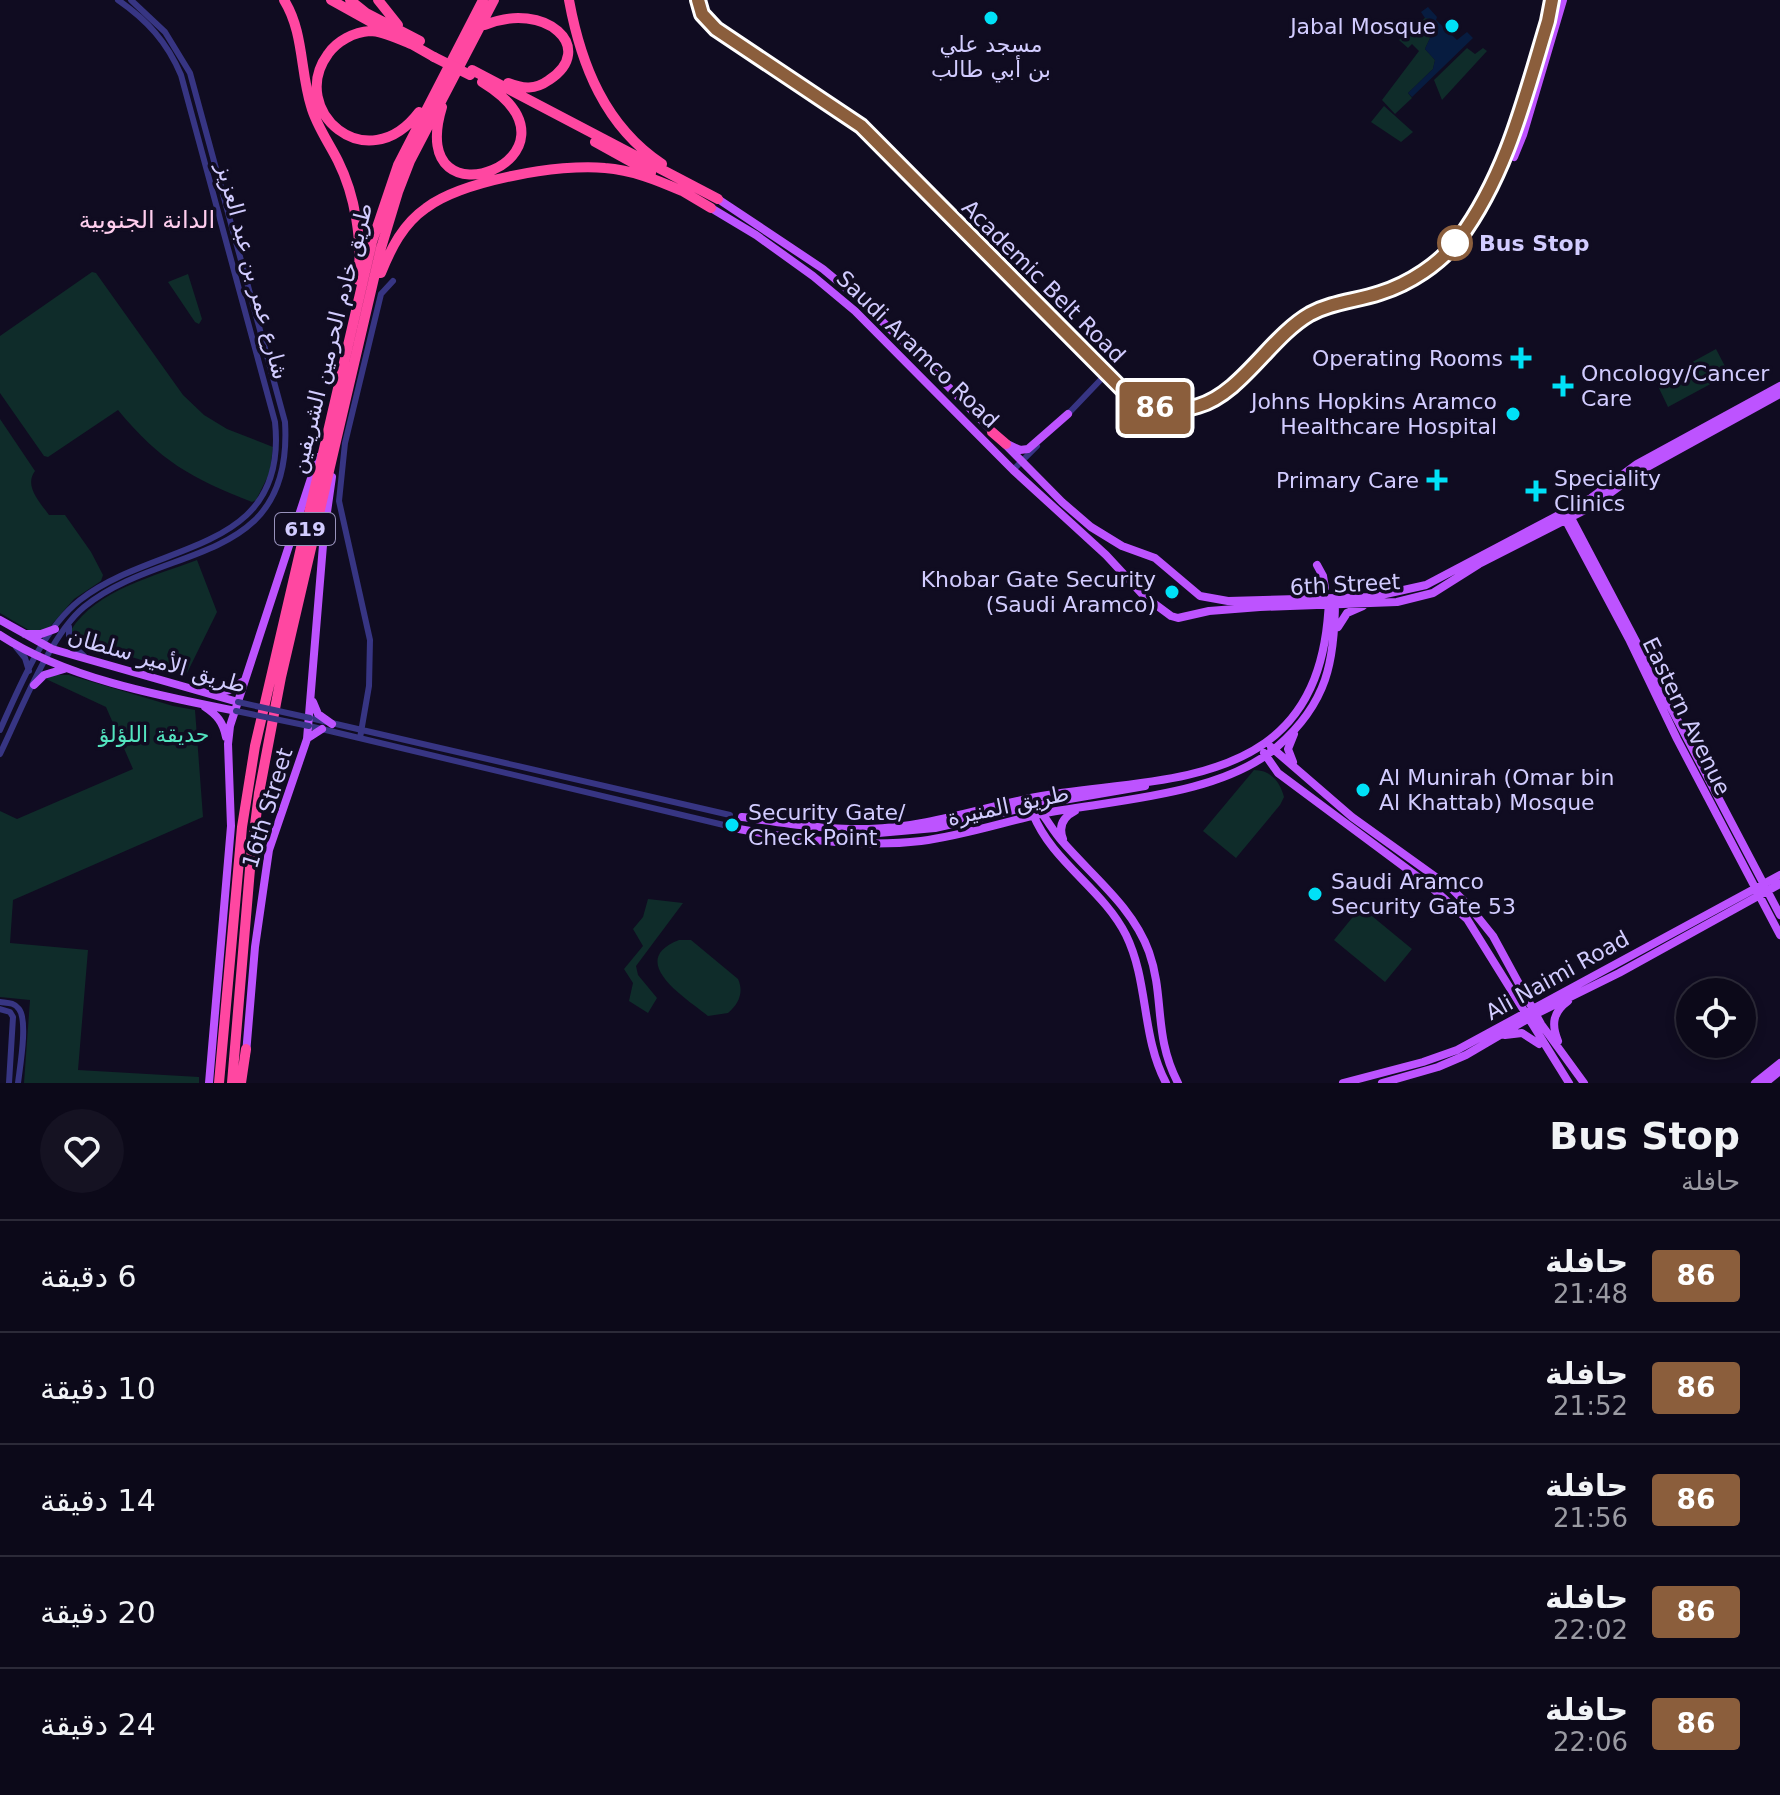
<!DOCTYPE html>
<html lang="ar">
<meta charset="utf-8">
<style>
:root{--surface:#0c0919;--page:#151222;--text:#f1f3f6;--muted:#9a9aa2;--line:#2c2a38}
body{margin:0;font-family:"DejaVu Sans","Noto Sans Arabic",sans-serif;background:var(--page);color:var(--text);direction:rtl;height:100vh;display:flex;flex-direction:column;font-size:30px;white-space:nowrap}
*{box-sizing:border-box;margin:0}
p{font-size:26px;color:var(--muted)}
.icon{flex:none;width:44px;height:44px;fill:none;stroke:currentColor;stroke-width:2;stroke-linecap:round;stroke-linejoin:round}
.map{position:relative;height:1083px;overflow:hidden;direction:ltr}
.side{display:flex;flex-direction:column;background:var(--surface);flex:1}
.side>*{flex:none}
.badge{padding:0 16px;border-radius:6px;font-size:28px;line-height:52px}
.buttons{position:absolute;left:1676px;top:978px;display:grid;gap:16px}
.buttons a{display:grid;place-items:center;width:80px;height:80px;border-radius:50%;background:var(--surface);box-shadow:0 4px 12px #0003,0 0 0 2px var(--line);font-size:40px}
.map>.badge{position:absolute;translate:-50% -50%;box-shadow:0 0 0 4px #fff}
.round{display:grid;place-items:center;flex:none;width:84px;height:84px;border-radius:42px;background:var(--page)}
.head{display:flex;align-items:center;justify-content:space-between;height:136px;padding:0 40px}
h1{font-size:38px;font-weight:700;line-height:60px}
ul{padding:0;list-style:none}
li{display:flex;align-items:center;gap:24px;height:112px;padding:0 40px;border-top:2px solid var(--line)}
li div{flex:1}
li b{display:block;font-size:30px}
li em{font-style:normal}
li .badge{min-width:88px;font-weight:700;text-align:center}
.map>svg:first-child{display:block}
</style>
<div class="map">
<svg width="1780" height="1083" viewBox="0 0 1780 1083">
<rect width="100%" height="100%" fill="#100c21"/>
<path fill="#0f2c2a" d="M1425,18l8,1 2,8 -10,22 10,11 -2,9 -25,24 4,5 -17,16 -13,-14 37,-49 -7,-7 -4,4 -9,-8z
M1467,48l8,6 8,-6 4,3 -45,49 -8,-20z
M1384,106l29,26 -12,10 -30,-20z
M92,272l4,1 87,122 21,20 23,14 46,18 -3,25 -14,28 -4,2c-61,-24 -92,-41 -134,-92l-70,47 -4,-1 -44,-63v-57z
M188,274l14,45 -3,5 -4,-2 -27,-40z
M1716,349l13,25 -61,33 -12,-25z
M0,419l35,52c-11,15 4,30 14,44h16l26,37 12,23 -2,6 -27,18 -27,31 -15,2 -32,-19z
M197,560l20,52 -30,61 -108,-31 -8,-12c25,-40 84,-54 126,-70z
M54,675h15l104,31 22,4 8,107 -190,83 -3,43 78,7 -10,120 121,7v6h-175l6,-83 -30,-3v-186l17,8 116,-50 -27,-62 -60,-28z
M1254,770c16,0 26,11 30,27l-4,8 -44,53 -33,-27z
M648,899l35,4 -47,63 2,9 19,23 -9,15 -19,-12 4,-18 -9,-14 19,-23 -10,-17 10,-12z
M1361,907l51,42 -27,33 -51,-42z
M679,940h12l47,39c6,13 1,25 -10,34l-20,3c-21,-17 -83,-55 -29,-76z"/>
<path fill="#071c40" d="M1428,7l9,10 -1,3 21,20 10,-8 6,6 -61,59 -4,-4 25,-24 2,-9 -10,-11 10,-22 -2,-8 -8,-1 -4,-6z"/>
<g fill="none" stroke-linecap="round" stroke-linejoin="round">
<path stroke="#373583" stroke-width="6" d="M698,0l4,14 14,15 145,97 263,265c22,17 47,23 74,15 44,-13 72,-69 112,-92 22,-12 46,-13 69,-21 30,-9 61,-29 80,-54 48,-64 66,-142 89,-218l4,-21
M702,0l8,18 11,10
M959,220l133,134
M1366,292l27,-9
M1067,415l42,-44
M1013,470l24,-24
M69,627v15l15,14
M16,647l9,11 4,13
M310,718l420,97
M309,726l419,100
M0,730c20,-44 42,-100 80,-130 77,-60 209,-45 195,-178l-94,-347c-14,-33 -34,-55 -63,-75
M360,738l9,-52 1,-46 -31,-139 6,-58 36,-149 12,-13
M0,754c20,-41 49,-118 84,-147 80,-65 210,-39 201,-185l-95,-349 -25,-41 -34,-32
M0,1002c7,1 14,0 19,7 9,12 1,57 -1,74
M0,1009l10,3 3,5 -4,66"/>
<path stroke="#bd53ff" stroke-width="8" d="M1514,157l9,-22 40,-135
M718,199l105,70 36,30 59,57 144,146 29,25 31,19 33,12 45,38 28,5 144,-4 54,-12 165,-87 46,-34 143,-78
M711,208l45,27 57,41 42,35 158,159 93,85 38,41 27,20 7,2 31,-7 51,-4 137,-5 36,-9 46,-29 112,-57 51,-37 138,-76
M1007,444l13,6 8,-1 40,-35
M1568,512l212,403
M1564,517l65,122 48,100 103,196
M1315,596l10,-8 -2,-12 -6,-11
M0,620l52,29 186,53
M1338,627l9,-14 16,-7
M25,634h16l14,-5
M0,635c65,43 160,61 236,76
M34,685l10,-10 20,-6
M213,694l16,-4 15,-9
M313,702l5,12 14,10
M205,707c12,8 18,15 21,30
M308,738l14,-9
M1271,747l81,70 99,71 17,17 25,31 48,88 43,59
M1264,753l14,20 152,113 37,33 102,164
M1293,762l-5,-13 6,-15
M1145,786l-99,17 -10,5 -3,6c19,48 70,75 93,121 23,47 15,101 40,148
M742,817c42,6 84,13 127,12 58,-2 111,-21 167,-32 73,-14 166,-10 229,-54 48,-34 62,-88 64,-144
M739,829c59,11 123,19 182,12 40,-5 80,-18 119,-27 72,-14 181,-18 238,-68 49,-43 57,-84 57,-147
M867,834l68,-6 88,-20 17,3c8,10 14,21 22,30 30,35 71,66 87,111 16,45 4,83 29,131
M1063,839c-5,-13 0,-22 12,-28
M1505,1035l17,-2 17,11
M1558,1041c-7,-17 -5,-29 10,-40
M246,1054l9,-107 14,-97 38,-111 17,-206 8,-56
M209,1083l22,-257 -3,-82 2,-18 88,-269
M1343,1083l80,-21 34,-12 323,-175
M1382,1083l56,-16 28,-12 70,-41 83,-41 161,-89
M1755,1083l25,-20
M1765,1083l15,-12"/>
<path stroke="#ff47a1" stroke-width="10" d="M284,0c20,32 16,71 27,106 5,19 18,37 27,55 17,34 25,81 20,119
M331,0l54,30
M350,0l16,13 54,28
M378,0l20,25
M569,0c12,65 36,126 93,164
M485,25c60,-25 113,23 64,55 -14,10 -26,9 -41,3
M406,41l28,16
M411,44c-13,-5 -28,-13 -41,-13 -16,1 -33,10 -42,23 -41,56 39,127 91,58
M472,70l246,129
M442,107c-39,127 161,49 40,-25
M595,142l56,31
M679,189l32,19
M381,273c10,-25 22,-49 45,-65 36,-27 134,-45 179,-40 27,2 52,12 77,23
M992,432l14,12
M219,1083l23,-256 13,-81 117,-504 26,-77 85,-165
M232,1083l19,-226 8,-64 22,-116 100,-429 17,-56 12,-31 84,-161
M241,1083l5,-34"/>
<path stroke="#373583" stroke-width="6" d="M238,702l72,16
M236,711l73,15"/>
<path stroke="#ff47a1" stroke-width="10" d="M434,57l36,18"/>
</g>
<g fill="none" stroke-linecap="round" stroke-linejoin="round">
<g stroke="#fff" stroke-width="18">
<path id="line" d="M698,0l4,14 14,15 145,97 263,265c22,17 48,23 74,15 44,-13 72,-69 112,-92 22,-12 46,-13 70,-21 29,-9 60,-29 79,-54 48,-65 66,-142 89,-218l4,-21"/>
</g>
<use href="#line" stroke="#8b5e3c" stroke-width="12"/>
</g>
<g fill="#00e1f7" stroke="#100c21" stroke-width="3">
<circle cx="991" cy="18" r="8"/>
<circle cx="1452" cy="26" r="8"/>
<path d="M1517 346h8v8h8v8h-8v8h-8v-8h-8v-8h8z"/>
<path d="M1559 374h8v8h8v8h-8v8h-8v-8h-8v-8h8z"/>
<circle cx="1513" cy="414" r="8"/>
<path d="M1433 468h8v8h8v8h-8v8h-8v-8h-8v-8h8z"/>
<path d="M1532 479h8v8h8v8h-8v8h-8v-8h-8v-8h8z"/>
<circle cx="1172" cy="592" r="8"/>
<circle cx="1363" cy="790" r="8"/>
<circle cx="732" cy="825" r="8"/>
<circle cx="1315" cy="894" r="8"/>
</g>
<circle fill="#fff" stroke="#8b5e3c" stroke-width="4" cx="1455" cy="243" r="16"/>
<g text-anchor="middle" stroke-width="7" stroke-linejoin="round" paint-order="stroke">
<rect fill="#100c21" stroke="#9892bc" stroke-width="2" x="275" y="513" width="60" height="32" rx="6"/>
<g font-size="20" font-weight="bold" fill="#d2ccff">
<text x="305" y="536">619</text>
</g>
<g font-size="22" fill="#d2ccff" stroke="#100c21" text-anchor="end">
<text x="1436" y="34">Jabal Mosque</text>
<text x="991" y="52" text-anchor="middle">مسجد علي<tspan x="991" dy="25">بن أبي طالب</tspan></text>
<text x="1503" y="366">Operating Rooms</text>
<text x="1581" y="381" text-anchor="start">Oncology/Cancer<tspan x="1581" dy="25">Care</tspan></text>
<text x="1497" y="409">Johns Hopkins Aramco<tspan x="1497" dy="25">Healthcare Hospital</tspan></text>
<text x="1554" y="486" text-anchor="start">Speciality<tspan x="1554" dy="25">Clinics</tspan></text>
<text x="1419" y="488">Primary Care</text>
<text x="1156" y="587">Khobar Gate Security<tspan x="1156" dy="25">(Saudi Aramco)</tspan></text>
<text x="1379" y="785" text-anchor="start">Al Munirah (Omar bin<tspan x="1379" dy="25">Al Khattab) Mosque</tspan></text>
<text x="748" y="820" text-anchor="start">Security Gate/<tspan x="748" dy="25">Check Point</tspan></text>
<text x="1331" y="889" text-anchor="start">Saudi Aramco<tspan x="1331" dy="25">Security Gate 53</tspan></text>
</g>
<g font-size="22" font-weight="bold" fill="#d2ccff" stroke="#100c21" text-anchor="start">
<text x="1479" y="251">Bus Stop</text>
</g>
<g font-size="22" fill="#d2ccff" stroke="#100c21">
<text transform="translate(253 271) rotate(75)" y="8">شارع عمر بن عبد العزيز</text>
<text transform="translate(1044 281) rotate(45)" y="8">Academic Belt Road</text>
<text transform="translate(331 338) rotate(-76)" y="8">طريق خادم الحرمين الشريفين</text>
<text transform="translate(918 349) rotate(44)" y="8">Saudi Aramco Road</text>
<text transform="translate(1345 584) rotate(-3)" y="8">6th Street</text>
<text transform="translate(157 660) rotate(16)" y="8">طريق الأمير سلطان</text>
<text transform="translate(1687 716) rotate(64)" y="8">Eastern Avenue</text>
<text transform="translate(1008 805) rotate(-12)" y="8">طريق المنيرة</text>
<text transform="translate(267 808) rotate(-73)" y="8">16th Street</text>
<text transform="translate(1557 975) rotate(-29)" y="8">Ali Naimi Road</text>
</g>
<g font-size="22" fill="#53e4bf" stroke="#100c21">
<text x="154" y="742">حديقة اللؤلؤ</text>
</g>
<g font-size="24" fill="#ffceee" stroke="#100c21">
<text x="147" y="228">الدانة الجنوبية</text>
</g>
</g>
</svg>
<div class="buttons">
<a><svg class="icon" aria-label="locate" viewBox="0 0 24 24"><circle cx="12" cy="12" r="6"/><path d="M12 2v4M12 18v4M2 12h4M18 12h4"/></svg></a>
</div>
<b class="badge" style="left:1155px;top:408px;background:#8b5e3c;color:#fff">86</b>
</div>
<section class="side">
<div class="head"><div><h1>Bus Stop</h1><p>حافلة</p></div><a class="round"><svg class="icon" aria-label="heart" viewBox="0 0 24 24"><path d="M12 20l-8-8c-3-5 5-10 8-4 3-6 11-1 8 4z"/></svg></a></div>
<ul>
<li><span class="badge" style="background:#8b5e3c;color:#fff">86</span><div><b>حافلة</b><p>21:48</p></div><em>6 دقيقة</em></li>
<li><span class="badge" style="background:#8b5e3c;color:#fff">86</span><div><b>حافلة</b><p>21:52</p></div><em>10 دقيقة</em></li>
<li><span class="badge" style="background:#8b5e3c;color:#fff">86</span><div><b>حافلة</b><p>21:56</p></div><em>14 دقيقة</em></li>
<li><span class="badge" style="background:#8b5e3c;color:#fff">86</span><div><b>حافلة</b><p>22:02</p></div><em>20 دقيقة</em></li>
<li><span class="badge" style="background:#8b5e3c;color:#fff">86</span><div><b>حافلة</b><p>22:06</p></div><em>24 دقيقة</em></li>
</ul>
</section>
